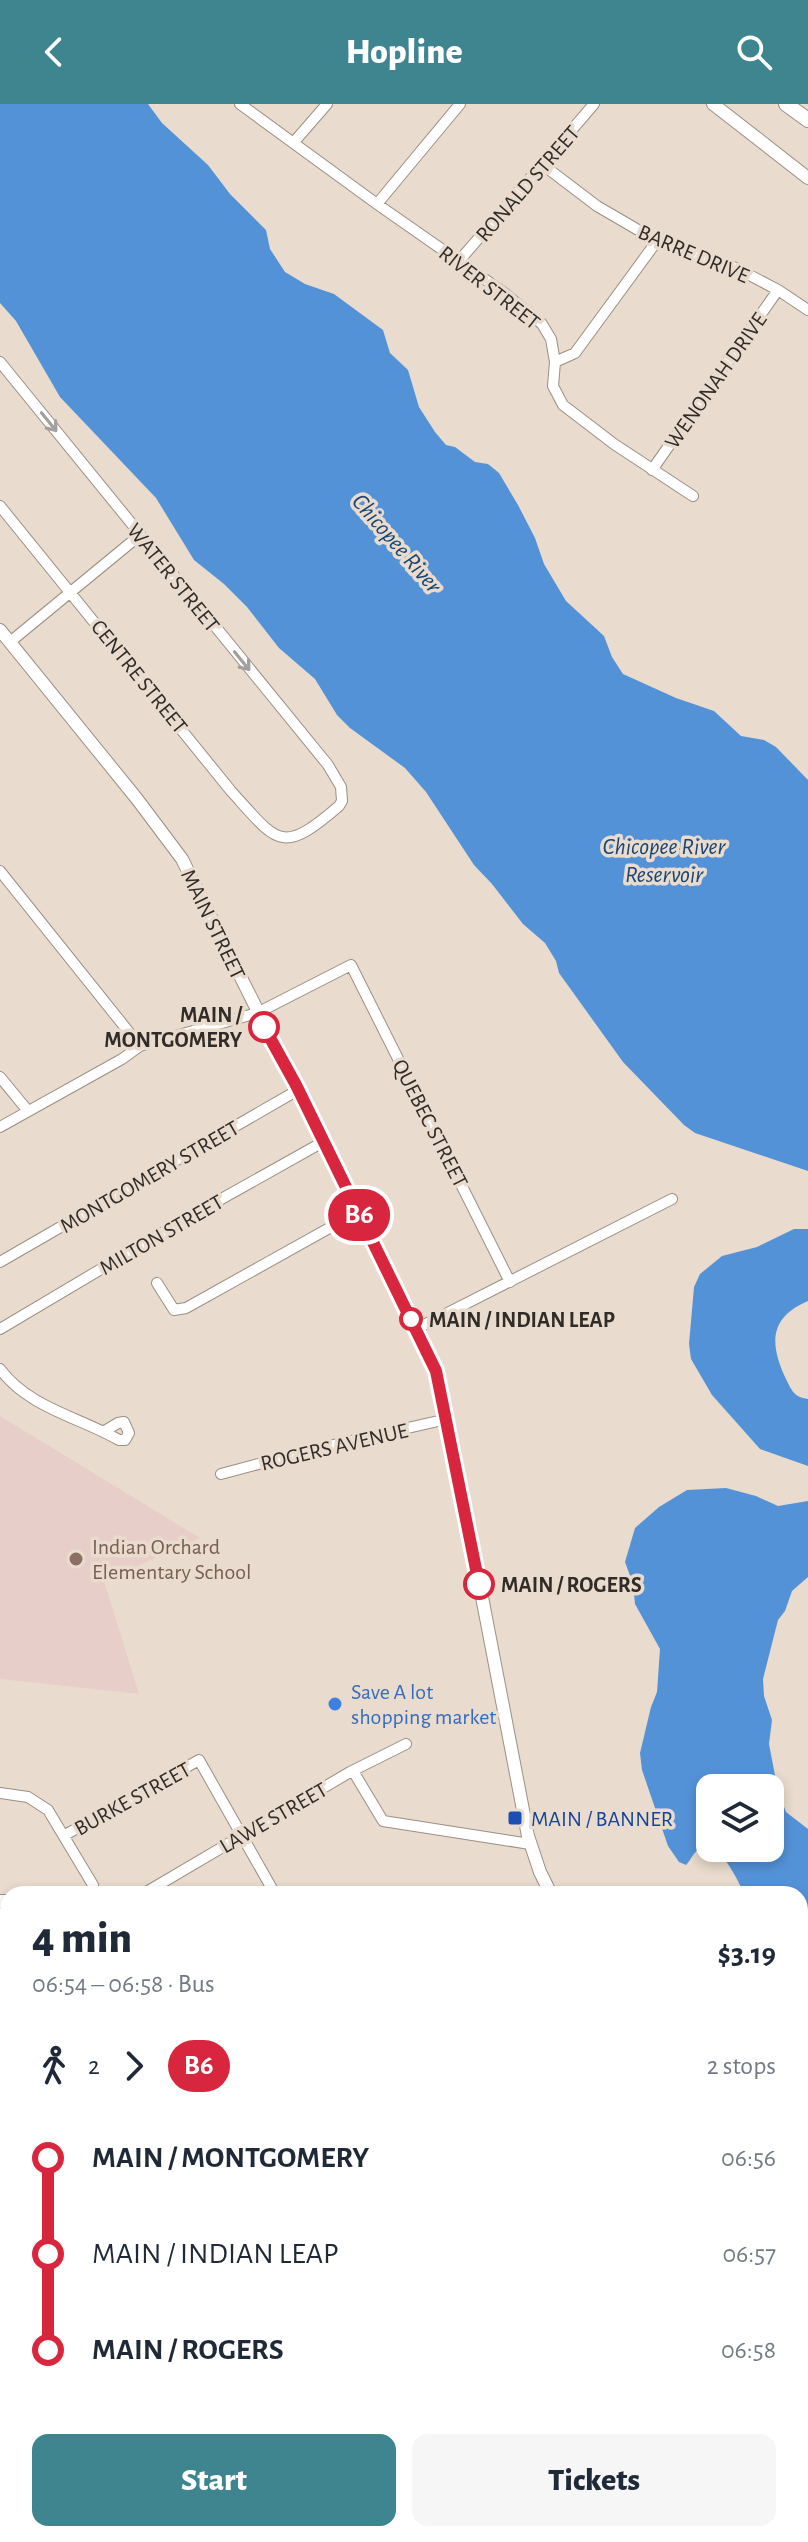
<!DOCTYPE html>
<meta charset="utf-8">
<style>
:root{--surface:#fff;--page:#f6f6f7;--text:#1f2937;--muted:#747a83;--accent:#3e858f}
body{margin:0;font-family:"Alegreya Sans",sans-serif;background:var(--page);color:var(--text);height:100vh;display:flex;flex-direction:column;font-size:30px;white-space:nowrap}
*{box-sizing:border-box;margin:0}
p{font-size:26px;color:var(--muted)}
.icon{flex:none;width:44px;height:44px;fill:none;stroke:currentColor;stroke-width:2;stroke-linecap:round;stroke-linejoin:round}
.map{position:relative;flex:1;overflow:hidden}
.side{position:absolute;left:0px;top:1782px;width:808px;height:656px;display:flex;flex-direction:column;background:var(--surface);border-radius:24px 24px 0 0;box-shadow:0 4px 12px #0003}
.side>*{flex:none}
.badge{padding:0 16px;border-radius:26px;font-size:28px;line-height:52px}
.fabs{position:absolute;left:696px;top:1670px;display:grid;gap:16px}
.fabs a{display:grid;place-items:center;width:88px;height:88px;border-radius:16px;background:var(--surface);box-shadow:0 4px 12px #0003;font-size:40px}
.map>.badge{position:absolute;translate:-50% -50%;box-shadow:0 0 0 4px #fff}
.legs{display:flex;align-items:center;gap:12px;height:88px;padding:0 32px;font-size:26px}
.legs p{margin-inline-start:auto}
.summary{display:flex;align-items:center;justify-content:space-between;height:136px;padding:0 32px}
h1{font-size:44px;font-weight:800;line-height:60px}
.cta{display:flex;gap:16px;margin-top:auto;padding:16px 32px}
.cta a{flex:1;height:92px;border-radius:16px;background:var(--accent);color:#fff;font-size:32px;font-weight:800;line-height:92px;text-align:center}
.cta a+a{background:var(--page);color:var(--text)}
ul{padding:0 32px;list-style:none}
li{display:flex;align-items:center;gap:28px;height:96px;font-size:30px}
li i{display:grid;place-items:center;width:12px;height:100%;margin:0 10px;background:currentColor}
li i::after{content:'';width:20px;height:20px;margin:-10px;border:6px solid;border-radius:50%;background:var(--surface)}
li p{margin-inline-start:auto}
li:first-child i{background:linear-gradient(#0000 50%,currentColor 0)}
li:last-child i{background:linear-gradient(currentColor 50%,#0000 0)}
header{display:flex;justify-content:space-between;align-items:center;height:104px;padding:0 32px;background:var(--accent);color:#fff;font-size:36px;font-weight:800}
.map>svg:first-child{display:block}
</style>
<header><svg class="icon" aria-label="back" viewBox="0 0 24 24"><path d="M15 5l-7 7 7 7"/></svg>Hopline<svg class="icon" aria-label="search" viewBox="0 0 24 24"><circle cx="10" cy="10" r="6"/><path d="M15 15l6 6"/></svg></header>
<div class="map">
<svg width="808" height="2438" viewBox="0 0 808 2438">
<rect width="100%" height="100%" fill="#e9dcce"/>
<path fill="#e8cec8" d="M0,1312l200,122 -96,43 35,113 -139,-15z"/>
<path fill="#5492d8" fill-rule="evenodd" d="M0,0h148l14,19 46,42 22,29 36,36 4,19 15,23 20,12 29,10 49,36 7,23 18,17 11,37 16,25 11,13 9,2 20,15 13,2 11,9 19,32 17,33 9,26 22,37 38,35 8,21 11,17 53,24 38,13 27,25 23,4 12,7 32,33v391l-113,-38 -11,-8 -61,-63 -64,-89 -3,-12 -11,-18 -22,-19 -31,-40 -18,-19 -48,-73 -21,-24 -55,-40 -13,-13 -22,-36 -36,-31 -32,-41 -23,-23 -30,-24 -38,-62 -96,-101 -44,-76 -16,-18z
M794,1125h14v72c-40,17 -38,44 -22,78 6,12 8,18 22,20v67l-48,-17 -48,-54 -21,-36 -2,-15 5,-57 6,-13 22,-18 35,-9z
M726,1384l30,8 22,10 30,-5v76l-16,14 -7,20 -7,9 -15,59 1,17 8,24 -3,24 9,47 8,21 22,17v186l-8,-9v-112h-55c-8,-13 -26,-58 -47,-44 -5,3 -7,10 -12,15l-7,-3 -11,-16 -26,-76 -2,-17 11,-46 6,-15 3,-43 -25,-45 -2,-20 -8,-22 10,-34 24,-21 28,-17zM770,1684v60h-60v-60z"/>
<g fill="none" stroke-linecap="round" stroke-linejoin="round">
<g stroke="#9b8f83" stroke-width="12">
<path id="minor" d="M240,0l137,100 126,88 39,32 9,15 4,23 -2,24 10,19 51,39 79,52
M294,38l33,-38
M543,61l54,41 60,35 79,27 42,22 30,20
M377,100l83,-100
M459,157l135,-157
M0,258l328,403 13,22 1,14 -3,5c-58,50 -61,37 -108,-15l-231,-285
M555,258l20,-9 82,-112
M652,366l126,-180
M10,538l130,-107
M0,767l140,175
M0,973l28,34
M0,1023l122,-68 18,-13 117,-33 94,-48 159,317
M0,1158l298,-172
M157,1179l17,27 12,-2 172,-96
M0,1225l182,-108 141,-79
M416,1225l256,-130
M0,1265c29,39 79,48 119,71h6l4,-7 -5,-11 -6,1 -15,9
M221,1370l86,-23 140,-32
M353,1667l30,50 147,23
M0,1689l28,4 20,13 45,75v9
M65,1731l134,-75 76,134
M143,1790l207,-122 56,-28
M800,2261l8,21
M0,2428l14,10
M287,2430l11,8
M688,2430l13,8
M182,2438l6,-8
M320,2438l5,-8
M448,2438l5,-8
M565,2438l6,-8"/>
</g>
<g stroke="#9b8f83" stroke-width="14">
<path id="major" d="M713,0l95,74
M0,526l137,169 45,60 248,498 6,14 16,70 76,395 12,36 11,22
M0,1797h8
M800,1943l8,-3
M748,2438l2,-8"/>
</g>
<g stroke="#9b8f83" stroke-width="16">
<path id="highway" d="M786,0l22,16"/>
</g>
<use href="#minor" stroke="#fff" stroke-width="10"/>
<use href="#major" stroke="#fff" stroke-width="12"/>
<use href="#highway" stroke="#fff" stroke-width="14"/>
</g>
<defs><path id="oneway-shaft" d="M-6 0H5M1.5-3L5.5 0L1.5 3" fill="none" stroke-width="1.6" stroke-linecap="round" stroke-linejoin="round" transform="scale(2)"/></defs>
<g stroke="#a2a09e">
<use href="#oneway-shaft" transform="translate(49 318) rotate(51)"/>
<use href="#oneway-shaft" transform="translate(242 557) rotate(51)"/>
</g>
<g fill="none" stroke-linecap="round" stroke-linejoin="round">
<g stroke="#fff" stroke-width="18">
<path id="line-1" d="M264,923l32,58 140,286 43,213"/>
</g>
<use href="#line-1" stroke="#d7263d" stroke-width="12"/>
</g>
<g fill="#fff" stroke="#d7263d" stroke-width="4">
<circle cx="264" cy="923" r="14"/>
<circle cx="411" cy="1215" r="10"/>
<circle cx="479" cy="1480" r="14"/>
</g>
<circle fill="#8d6e63" stroke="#e9dcce" stroke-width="3" cx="76" cy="1455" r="8"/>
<circle fill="#3f7fe0" stroke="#e9dcce" stroke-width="3" cx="335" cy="1600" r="8"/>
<rect fill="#1a4fb4" stroke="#e9dcce" stroke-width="3" x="507" y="1706" width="16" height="16" rx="4"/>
<g text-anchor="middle" stroke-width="7" stroke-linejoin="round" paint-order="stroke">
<g font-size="22" fill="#312c27" stroke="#e9dcce">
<text transform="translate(527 79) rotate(-49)" y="8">RONALD STREET</text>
<text transform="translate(694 149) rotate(23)" y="8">BARRE DRIVE</text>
<text transform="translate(490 183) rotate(38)" y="8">RIVER STREET</text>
<text transform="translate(715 276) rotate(-55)" y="8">WENONAH DRIVE</text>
<text transform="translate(174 473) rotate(51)" y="8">WATER STREET</text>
<text transform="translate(140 572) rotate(51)" y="8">CENTRE STREET</text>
<text transform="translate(214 820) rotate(64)" y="8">MAIN STREET</text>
<text transform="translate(431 1019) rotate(63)" y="8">QUEBEC STREET</text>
<text transform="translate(149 1072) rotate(-30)" y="8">MONTGOMERY STREET</text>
<text transform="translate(161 1130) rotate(-30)" y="8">MILTON STREET</text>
<text transform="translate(334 1342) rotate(-13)" y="8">ROGERS AVENUE</text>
<text transform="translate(132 1694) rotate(-29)" y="8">BURKE STREET</text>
<text transform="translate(273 1713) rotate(-30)" y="8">LAWE STREET</text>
</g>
<g font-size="22" font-weight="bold" fill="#312c27" stroke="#e9dcce" text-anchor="start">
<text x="242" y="918" text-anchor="end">MAIN /<tspan x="242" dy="25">MONTGOMERY</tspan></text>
<text x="429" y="1223">MAIN / INDIAN LEAP</text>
<text x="501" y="1488">MAIN / ROGERS</text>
</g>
<g font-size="22" fill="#785e54" stroke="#e9dcce" text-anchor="start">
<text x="92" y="1450">Indian Orchard<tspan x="92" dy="25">Elementary School</tspan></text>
</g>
<g font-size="22" fill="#366cbe" stroke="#e9dcce" text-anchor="start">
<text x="351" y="1595">Save A lot<tspan x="351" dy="25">shopping market</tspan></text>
</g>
<g font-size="22" fill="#164399" stroke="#e9dcce" text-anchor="start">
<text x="531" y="1722">MAIN / BANNER</text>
</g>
<g font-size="24" font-style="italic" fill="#194573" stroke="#e9dcce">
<text transform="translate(397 439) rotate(49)" y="8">Chicopee River</text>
<text x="664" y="750">Chicopee River<tspan x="664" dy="28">Reservoir</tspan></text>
</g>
</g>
</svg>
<div class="fabs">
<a><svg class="icon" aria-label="layers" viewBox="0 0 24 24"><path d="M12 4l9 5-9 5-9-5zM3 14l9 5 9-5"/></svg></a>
</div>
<b class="badge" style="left:359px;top:1111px;background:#d7263d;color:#fff">B6</b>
<section class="side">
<div class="summary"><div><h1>4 min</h1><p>06:54 – 06:58 · Bus</p></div><b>$3.19</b></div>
<div class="legs"><svg class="icon" aria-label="walk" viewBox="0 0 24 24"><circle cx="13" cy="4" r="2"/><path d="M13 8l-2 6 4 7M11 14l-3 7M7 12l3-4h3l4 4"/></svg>2<svg class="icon" aria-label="forward" viewBox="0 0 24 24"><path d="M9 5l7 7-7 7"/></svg><b class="badge" style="background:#d7263d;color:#fff">B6</b><p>2 stops</p></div>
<ul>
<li><i style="color:#d7263d"></i><b>MAIN / MONTGOMERY</b><p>06:56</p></li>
<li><i style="color:#d7263d"></i><span>MAIN / INDIAN LEAP</span><p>06:57</p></li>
<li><i style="color:#d7263d"></i><b>MAIN / ROGERS</b><p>06:58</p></li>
</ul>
<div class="cta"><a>Start</a><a>Tickets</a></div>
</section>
</div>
